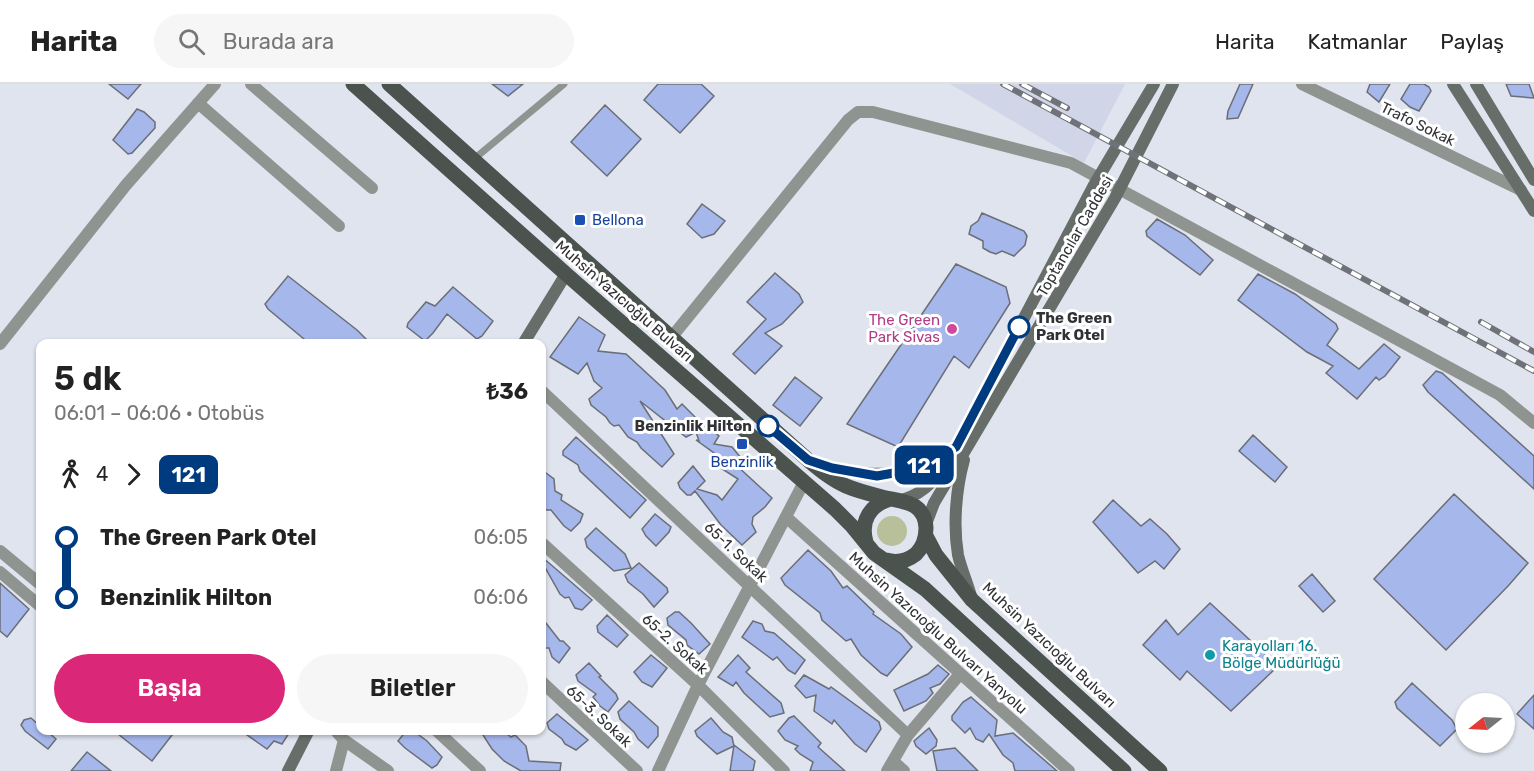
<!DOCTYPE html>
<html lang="tr">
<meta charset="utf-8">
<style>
:root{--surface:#fff;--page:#f6f6f6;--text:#222;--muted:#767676;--line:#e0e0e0;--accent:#db2777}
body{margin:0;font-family:Rubik,sans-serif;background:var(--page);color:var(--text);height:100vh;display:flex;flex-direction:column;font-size:22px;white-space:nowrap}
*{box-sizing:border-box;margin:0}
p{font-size:20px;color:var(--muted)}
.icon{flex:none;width:33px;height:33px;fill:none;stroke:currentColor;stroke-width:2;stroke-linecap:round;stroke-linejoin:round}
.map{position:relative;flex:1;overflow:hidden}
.drawer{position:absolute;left:36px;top:255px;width:510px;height:396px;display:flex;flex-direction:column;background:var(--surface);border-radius:12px;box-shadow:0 2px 4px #0004}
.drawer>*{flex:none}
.badge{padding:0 12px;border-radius:9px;font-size:21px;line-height:39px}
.needle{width:39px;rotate:252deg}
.buttons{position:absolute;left:1455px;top:609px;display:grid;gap:12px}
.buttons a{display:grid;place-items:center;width:60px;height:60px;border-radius:50%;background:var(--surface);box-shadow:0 2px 4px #0004;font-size:30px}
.map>.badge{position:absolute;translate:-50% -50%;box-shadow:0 0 0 3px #fff}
.legs{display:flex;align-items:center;gap:9px;height:66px;padding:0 18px;font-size:20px}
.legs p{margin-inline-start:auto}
.headline{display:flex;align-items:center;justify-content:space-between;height:102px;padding:0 18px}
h1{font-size:33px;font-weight:600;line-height:45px}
.button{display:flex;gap:12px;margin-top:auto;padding:12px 18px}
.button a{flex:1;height:69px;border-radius:36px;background:var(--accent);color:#fff;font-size:24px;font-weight:600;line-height:69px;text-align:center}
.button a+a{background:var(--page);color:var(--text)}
ul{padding:0 18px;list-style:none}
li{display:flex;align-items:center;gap:21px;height:60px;font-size:22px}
li i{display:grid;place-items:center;width:9px;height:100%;margin:0 8px;background:currentColor}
li i::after{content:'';width:15px;height:15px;margin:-8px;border:4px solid;border-radius:50%;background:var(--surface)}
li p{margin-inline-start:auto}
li:first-child i{background:linear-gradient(#0000 50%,currentColor 0)}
li:last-child i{background:linear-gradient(currentColor 50%,#0000 0)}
header{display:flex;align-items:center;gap:36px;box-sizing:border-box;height:84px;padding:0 30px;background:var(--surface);border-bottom:2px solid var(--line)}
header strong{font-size:28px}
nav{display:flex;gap:33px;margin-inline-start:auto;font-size:21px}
.search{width:420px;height:54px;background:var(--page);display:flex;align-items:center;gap:15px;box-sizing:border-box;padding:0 21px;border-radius:33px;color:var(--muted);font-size:22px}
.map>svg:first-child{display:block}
</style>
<header>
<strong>Harita</strong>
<div class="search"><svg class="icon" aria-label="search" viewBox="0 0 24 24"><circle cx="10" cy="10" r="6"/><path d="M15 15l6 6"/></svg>Burada ara</div>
<nav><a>Harita</a><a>Katmanlar</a><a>Paylaş</a></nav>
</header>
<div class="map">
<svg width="1534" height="687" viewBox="0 0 1534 687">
<rect width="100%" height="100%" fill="#e0e4ee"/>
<path fill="#d0d6e7" d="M950,0h175l-41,79z"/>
<path fill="#b7c09b" d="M877 447a15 15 0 1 1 30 0a15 15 0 1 1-30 0Z"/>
<path fill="#a5b7eb" stroke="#6a6e77" stroke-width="1.5" d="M109,0h32l-13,15z
M492,0h31l-15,12z
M658,0h43l13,12 -34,37 -36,-33z
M1240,0h13l-15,34 -11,1 1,-8z
M1370,0h20l-11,18 -12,-10z
M1410,0h14l5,3 2,4 -12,20 -9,-4 -9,-8z
M1506,0h23l5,14 -23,-2z
M605,21l36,34 -34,37 -36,-34z
M137,25l7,3 11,10v6l-23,25 -4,1 -15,-14z
M702,120l23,17 -11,13 -12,4 -15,-14z
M982,129l42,18 3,5 -2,9 -11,11 -12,-5 -6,3 -6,-2 -7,-4v-7l-14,-7 2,-8 7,-5z
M1157,135l28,16 28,25 -13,15 -53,-39 -1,-5z
M956,180l50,23 4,16 -41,65 -15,-12 -56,91 -51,-23z
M775,189l24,21 4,8 -21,22 -17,9 17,13 -27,28 -22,-20 33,-35 -19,-17z
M1258,190l37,20 41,30 2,5 -11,16 32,24 25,-25 16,13 -15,19 -6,4 -3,-3 -19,22 -31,-26 7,-7 -26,-14 -69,-52z
M288,192l69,54 14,14h-61l-42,-35 -3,-5z
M453,203l40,34 -11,15 -5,3 -30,-25 -14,19 -8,8 -18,-14 1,-4 18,-21 9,4z
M579,233l26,18 -7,16 28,3 39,36 12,19 5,-5 24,24 1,-2 12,10 -5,8 18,3 9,11 -6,6 37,34 -7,9 -12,10 -1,7 4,8 -14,13 -21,-20 -26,-34 -4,4h-4l-7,-7 -2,-5 15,-17 12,15 -8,8 20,6 5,5 16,-21 -22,-14 -2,-12 -18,-13 3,1 -3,-9 -10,5 -46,-36 34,53 -12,13 -21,-19 -4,-6 -9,-5 -9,-12 -5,1 -4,-3 -4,-6 -15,-12 -2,-6 13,-11 -8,-7 -7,-18 -9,11 -28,-17z
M1436,287l6,2 92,83v33l-106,-97 -5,-7z
M795,293l27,21 -22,28 -27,-21z
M1253,351l34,32 -12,15 -36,-31z
M576,353l70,63 -16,18 -50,-47 -2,-6 -15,-10v-4z
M542,386l12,9 1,12 7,4 -1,5 22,14 -3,8 -9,9 -7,-5 -13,-16h-5l-4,-7z
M1454,410l74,69 -19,22 -63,65 -72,-71z
M1113,416l28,26 9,-7 17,15 13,15 -16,20 -9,-8 -17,12 -45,-51z
M655,430l16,13 -2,5 -13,14 -10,-10 -4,-7z
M596,444l29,26 6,14 -17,3 -27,-24 -2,-8z
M808,466l23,21 12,17 4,-2 27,26 -1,2 28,20 11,13 -25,29 -6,-3 -20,-18 -10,-16 -5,2 -24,-21 -2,-7 -35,-28 -4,-7z
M542,473l50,43 -10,10 -7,-2 -6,-11 -4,1 -5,-4 -18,-32z
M639,479l28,25 1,4 -14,15 -11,-13 -15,-12 -3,-7z
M1312,490l23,27 -12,11 -24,-26z
M0,499l29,26 -22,28 -7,-6z
M1210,519l68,63 -47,45 -44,-40 -7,9 -37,-35 23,-25 12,15z
M675,528h4l12,11 19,21 -11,10 -12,-9 -1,-5 -18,-15 -1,-7z
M607,531l21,20 -11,12 -19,-15 -1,-6z
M542,534l18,23h3l7,7 -11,15 -7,-6 -3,-9h-7z
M753,537l9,3 3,7 9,2 31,27 -10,14 -7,-4 -11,-13 -4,3 -31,-23z
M651,571l16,13 -15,19 -10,-5 -8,-10z
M738,571l12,13 -4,4 35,31 3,10 -14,4 -26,-24 -8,-11 -3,4 -15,-9z
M589,579l12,13 -2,1 17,17 2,5 -10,13 -8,-6 -7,-9 3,-3 -18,-13 -2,-6z
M938,581l11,9 -9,10 -10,4 3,5 -7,8 -22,10 -10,-21 34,-16z
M804,591l25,14 2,-2 48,35 2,7 -15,23 -11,-8 -21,-24 -2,4 -18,-13 2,-16 -10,3 -11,-12z
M1412,599l40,37 5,9 -17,17 -43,-38 -2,-6z
M1534,611v34l-17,-15z
M971,613l26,23 -2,16 18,-3 44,38h-42l-2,-8 -10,-8 -14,-21 -6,8 -7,-3 -6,-11 -5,5 -13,-13v-4l11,-14z
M629,617l29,26v9l-10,12 -10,-9 -4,-7 -14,-13 -2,-7z
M557,630l31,26 -12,10 -11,-6 -3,-5 -13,-10 -2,-6z
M794,632l27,27 -3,4 27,24h-35l3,-9 -13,-8 -5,-5 3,-3 -13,-6 -7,-9 11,-13z
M31,634l9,8v4h6l10,9 -8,10 -23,-18 -4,-6 3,-5z
M711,634l12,14 9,5 2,9 -17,8 -20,-18 -2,-5z
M929,644l8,12 -1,6 -10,8 -10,-8 -2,-5z
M113,646h54l5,5 -20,26z
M240,646h51l-9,14 -8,-3 -7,8z
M407,646h5l15,11 15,16 -5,8 -5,3 -27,-20 -7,-7z
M486,646h16l9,7 4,-2 11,11 3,15 32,2 -1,8h-39l-17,-10 -12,-12 -9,-14z
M734,661l21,16 -2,10h-23z
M955,664l23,23h-41l-4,-20z
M87,668l24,19h-40z"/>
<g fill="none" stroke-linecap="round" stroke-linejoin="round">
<path stroke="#8f9491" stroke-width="7" d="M474,75l90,-75"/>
<path stroke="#8f9491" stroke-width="12" d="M251,0l121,104
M1302,0l219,106
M198,19l141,123
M671,254l177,-218 10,-8h15l198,51 429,232 34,28
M0,260l126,-159 89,-101
M542,307l366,344
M786,433l283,254
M542,459l156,142 86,86
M0,467l40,33
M0,488l40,34
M542,598l95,89
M335,646l9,10 -8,31
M436,646l44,41
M344,656l44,31
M893,677l11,10
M658,687l40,-86 106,-203
M887,687l21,-36 52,-61"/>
<path stroke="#676e6a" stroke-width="12" d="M1453,0l81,127
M1476,0l58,96
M523,260l43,-70
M964,376c-8,29 -11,65 -6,95 3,13 9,27 13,41
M815,379c51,15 92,18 138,-14
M902,416c29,-9 39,-29 54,-53l138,-262 60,-101
M926,440l8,-21 181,-305 58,-114
M288,687l21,-41"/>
<path stroke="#4b534e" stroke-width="15" d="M353,0l213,190 269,235 17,17 22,27 51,36 199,182
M389,0l419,376c12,10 24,20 38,26 12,5 24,8 36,11 20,5 43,4 44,31 0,10 -3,19 -10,26 -9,7 -20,9 -30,6
M926,452l10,19 36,45 188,171
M866,458c-6,-21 4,-37 24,-43"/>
<g stroke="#6f7278" stroke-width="6">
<path id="rail" d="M1003,0l531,287
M1022,0l45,24
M1481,238l53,30"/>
</g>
<use href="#rail" stroke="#fff" stroke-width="4" stroke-dasharray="11" stroke-linecap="butt"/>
</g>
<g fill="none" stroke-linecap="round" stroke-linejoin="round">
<g stroke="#fff" stroke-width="14">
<path id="line-1" d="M768,342l40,34 24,8 45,8 33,-6 20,-7 26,-16 63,-120"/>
</g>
<use href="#line-1" stroke="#003b80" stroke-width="9"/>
</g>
<g fill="#1a4fb4" stroke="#fff" stroke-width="2">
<rect x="574" y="130" width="12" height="12" rx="3"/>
<rect x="736" y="354" width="12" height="12" rx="3"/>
</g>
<g fill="#fff" stroke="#003b80" stroke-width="3">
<circle cx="1019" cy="243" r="10"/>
<circle cx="768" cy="342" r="10"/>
</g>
<circle fill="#d1479c" stroke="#fff" stroke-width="2" cx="952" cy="245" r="6"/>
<circle fill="#0f9aa8" stroke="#fff" stroke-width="2" cx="1210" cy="571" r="6"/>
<g text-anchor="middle" stroke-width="6" stroke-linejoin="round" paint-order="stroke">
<g font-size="15" fill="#303236" stroke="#fff">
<text transform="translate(1418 40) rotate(26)" y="5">Trafo Sokak</text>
<text transform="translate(1075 152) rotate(-60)" y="5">Toptancılar Caddesi</text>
<text transform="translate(624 217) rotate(41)" y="5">Muhsin Yazıcıoğlu Bulvarı</text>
<text transform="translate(736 468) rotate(43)" y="5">65-1. Sokak</text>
<text transform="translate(938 549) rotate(42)" y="5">Muhsin Yazıcıoğlu Bulvarı Yanyolu</text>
<text transform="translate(675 560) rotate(42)" y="5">65-2. Sokak</text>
<text transform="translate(1049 561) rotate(43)" y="5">Muhsin Yazıcıoğlu Bulvarı</text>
<text transform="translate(599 632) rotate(43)" y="5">65-3. Sokak</text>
</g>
<g font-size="15" fill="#164399" stroke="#fff" text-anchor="start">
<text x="592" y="141">Bellona</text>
<text x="742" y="383" text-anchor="middle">Benzinlik</text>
</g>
<g font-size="15" font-weight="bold" fill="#303236" stroke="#fff" text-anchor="start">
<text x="1036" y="239">The Green<tspan x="1036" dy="17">Park Otel</tspan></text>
<text x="752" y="347" text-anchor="end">Benzinlik Hilton</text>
</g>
<g font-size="15" fill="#b23c85" stroke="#fff" text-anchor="end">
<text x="940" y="241">The Green<tspan x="940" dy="17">Park Sivas</tspan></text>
</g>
<g font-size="15" fill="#0d838f" stroke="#fff" text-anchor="start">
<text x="1222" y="567">Karayolları 16.<tspan x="1222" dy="17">Bölge Müdürlüğü</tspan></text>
</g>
</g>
</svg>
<div class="buttons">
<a><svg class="needle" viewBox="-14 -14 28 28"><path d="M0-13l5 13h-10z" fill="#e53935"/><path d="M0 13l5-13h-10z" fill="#767676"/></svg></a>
</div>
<b class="badge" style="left:924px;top:381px;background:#003b80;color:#fff">121</b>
<section class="drawer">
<div class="headline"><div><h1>5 dk</h1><p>06:01 – 06:06 · Otobüs</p></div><b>₺36</b></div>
<div class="legs"><svg class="icon" aria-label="walk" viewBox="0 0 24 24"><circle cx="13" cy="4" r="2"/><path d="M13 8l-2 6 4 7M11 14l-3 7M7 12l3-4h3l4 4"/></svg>4<svg class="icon" aria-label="forward" viewBox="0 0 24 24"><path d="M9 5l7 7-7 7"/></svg><b class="badge" style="background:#003b80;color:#fff">121</b></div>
<ul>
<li><i style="color:#003b80"></i><b>The Green Park Otel</b><p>06:05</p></li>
<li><i style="color:#003b80"></i><b>Benzinlik Hilton</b><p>06:06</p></li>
</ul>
<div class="button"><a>Başla</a><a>Biletler</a></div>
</section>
</div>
